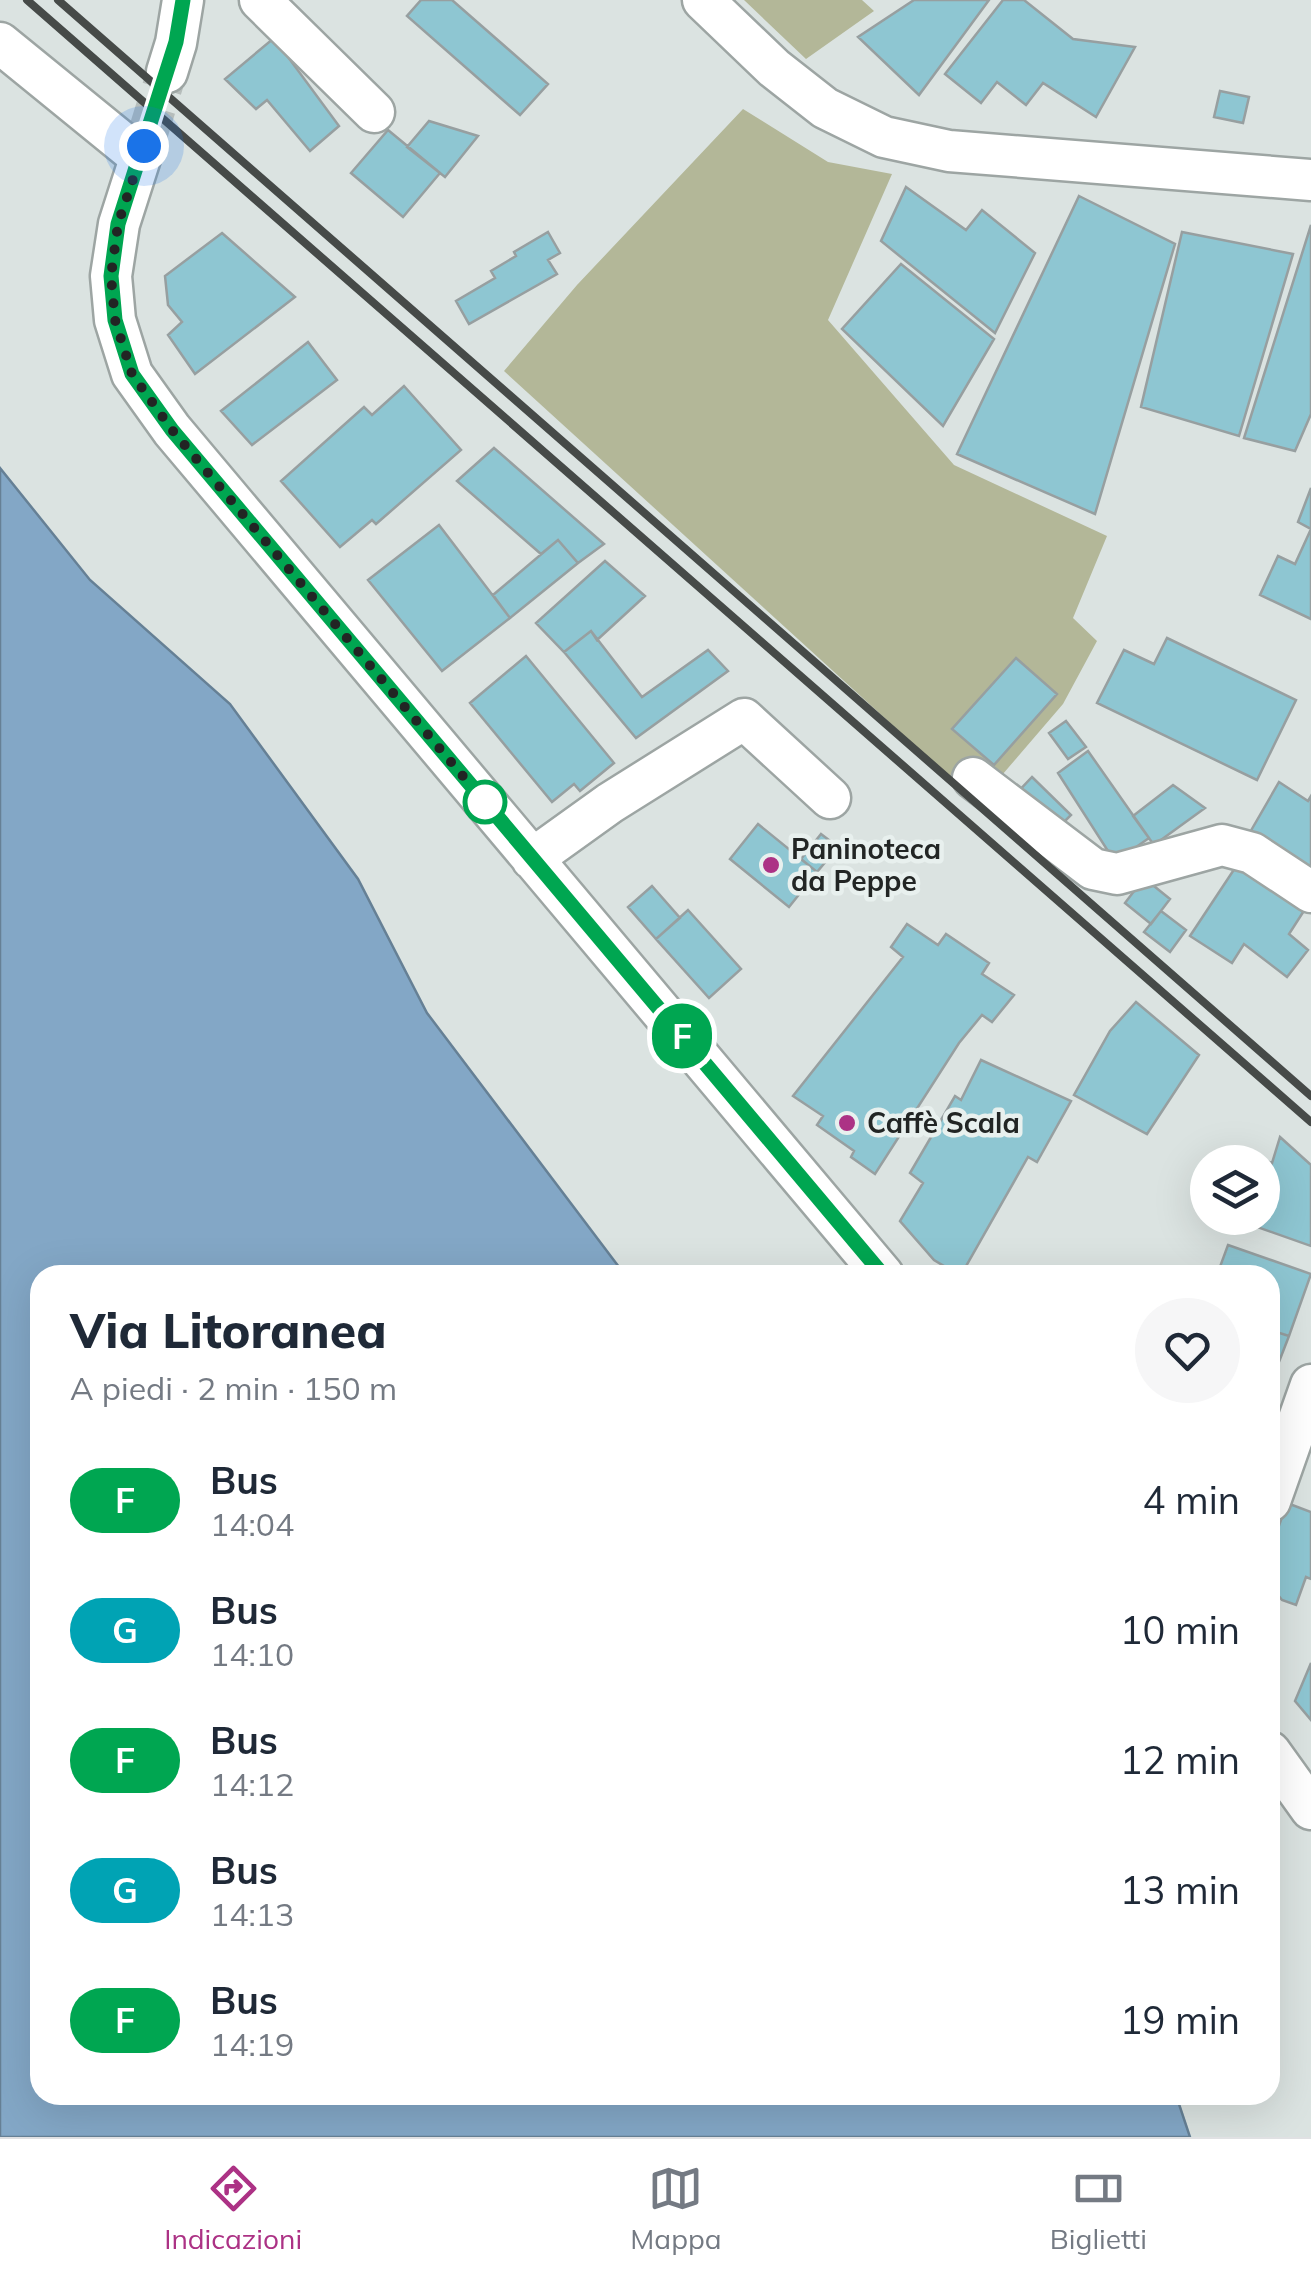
<!DOCTYPE html>
<html lang="it">
<meta charset="utf-8">
<style>
:root{--surface:#fff;--page:#f6f6f7;--text:#1f2937;--muted:#747a83;--line:#e0e1e3;--accent:#ac3285}
body{margin:0;font-family:Mulish,sans-serif;background:var(--page);color:var(--text);height:100vh;display:flex;flex-direction:column;font-size:38px;white-space:nowrap}
*{box-sizing:border-box;margin:0}
p{font-size:32px;color:var(--muted)}
.icon{flex:none;width:55px;height:55px;fill:none;stroke:currentColor;stroke-width:2;stroke-linecap:round;stroke-linejoin:round}
.map{position:relative;flex:1;overflow:hidden}
.panel{position:absolute;left:30px;top:1265px;width:1250px;height:840px;display:flex;flex-direction:column;background:var(--surface);border-radius:30px;box-shadow:0 10px 40px #0002}
.panel>*{flex:none}
.badge{padding:0 20px;border-radius:32px;font-size:35px;line-height:65px}
.controls{position:absolute;left:1190px;top:1145px;display:grid;gap:20px}
.controls a{display:grid;place-items:center;width:90px;height:90px;border-radius:50%;background:var(--surface);box-shadow:0 10px 40px #0002;font-size:50px}
.you{position:absolute;width:50px;height:50px;margin:-25px;border:8px solid #fff;border-radius:50%;background:#1a73e8;box-shadow:0 0 0 15px #1a73e833}
.map>.badge{position:absolute;translate:-50% -50%;box-shadow:0 0 0 5px #fff}
.round{display:grid;place-items:center;flex:none;width:105px;height:105px;border-radius:52px;background:var(--page)}
.head{display:flex;align-items:center;justify-content:space-between;height:170px;padding:0 40px}
h1{font-size:48px;font-weight:800;line-height:75px}
ul{padding:0;list-style:none}
li{display:flex;align-items:center;gap:30px;height:130px;padding:0 40px}
li div{flex:1}
li b{display:block;font-size:38px}
li em{font-style:normal}
li .badge{min-width:110px;font-weight:700;text-align:center}
.tab-bar{display:flex;justify-content:space-around;align-items:center;height:140px;border-top:2px solid var(--line);background:var(--surface);font-size:28px;color:var(--muted)}
.tab-bar a{display:grid;justify-items:center;gap:5px}
.tab-bar .on{color:var(--accent)}
.map>svg:first-child{display:block}
</style>
<div class="map">
<svg width="1311" height="2137" viewBox="0 0 1311 2137">
<rect width="100%" height="100%" fill="#dbe3e1"/>
<path fill="#b3b798" d="M744,0h118l12,11 -68,48z
M743,109l85,53 64,12 -64,146 126,145 153,71 -34,82 24,23 -34,63 -85,99 -474,-432 73,-86z"/>
<path fill="#83a7c6" stroke="#668095" stroke-width="2.5" d="M0,468l90,112 140,124 128,175 69,134 198,262h-585v820h1136l14,42h-1190z"/>
<path fill="#8ec6d2" stroke="#979fa0" stroke-width="2.5" d="M421,0h31l96,84 -28,31 -113,-99z
M914,0h75l-70,95 -61,-58z
M1003,0h21l49,39 62,8 -39,70 -53,-34 -17,22 -29,-23 -16,21 -36,-29z
M274,38l65,88 -29,25 -43,-51 -11,9 -31,-30z
M1220,91l29,6 -6,26 -29,-6z
M429,121l49,15 -33,41 -38,-30z
M388,130l52,43 -37,44 -52,-44z
M906,187l60,43 16,-20 53,43 -40,80 -114,-92z
M1079,196l96,48 -80,270 -138,-60z
M1311,225v189l-16,37 -51,-13z
M548,232l12,21 -12,7 9,14 -88,50 -13,-23 39,-23 -4,-7 25,-15 -2,-4z
M1182,232l111,22 -54,182 -98,-29z
M222,233l73,64 -100,77 -27,-39 14,-13 -14,-17 -3,-29z
M901,264l93,75 -51,87 -101,-97z
M308,342l29,38 -85,65 -31,-34z
M404,386l57,64 -85,74 -4,-4 -32,27 -59,-66 83,-74 8,8z
M494,448l110,96 -26,19 -20,-23 -17,14 -84,-73z
M1311,488v41l-13,-7z
M439,525l71,93 -68,53 -74,-91z
M1311,529v90l-51,-24 18,-39 17,8z
M558,540l20,23 -68,55 -17,-23z
M605,561l40,35 -48,44 -6,-9 -27,21 -28,-29z
M591,631l51,66 66,-47 20,21 -92,67 -72,-86z
M1167,638l129,62 -39,80 -160,-77 27,-53 30,14z
M526,656l88,107 -34,28 -6,-7 -22,18 -82,-99z
M1016,658l41,36 -63,71 -42,-36z
M1066,721l20,26 -18,12 -19,-26z
M1088,751l61,87 -34,24 -57,-89z
M1032,777l39,38 -19,19 -39,-37z
M1279,782l29,19 3,-5v80l-62,-42z
M1173,785l32,23 -51,37 -21,-29z
M758,824l59,48 -28,35 -59,-48z
M821,834l17,13 -21,25 -16,-13z
M1239,862l68,44 -18,28 19,16 -21,27 -43,-33 -12,19 -42,-27z
M1144,878l26,21 -19,25 -26,-21z
M652,886l28,32 -24,21 -28,-32z
M688,910l53,59 -32,29 -53,-59z
M1161,911l25,19 -16,22 -26,-20z
M907,924l31,21 8,-11 43,29 -7,11 32,21 -22,27 -10,-7 -23,28 -84,131 -24,-17 3,-6 -37,-26 6,-9 -30,-20 110,-139 -12,-10z
M1136,1002l63,53 -52,79 -73,-39 36,-64z
M981,1060l90,41 -34,61 -9,-5 -67,118h-2l-25,-15 -34,-39 23,-38 -13,-10 45,-77 6,4z
M1280,1137l31,28v81l-68,-24 1,-4h18v-53l2,-5 8,3z
M1228,1245l83,29 -22,62 -19,-6v-55h-53z
M1270,1330l19,6 -19,49z
M1287,1503l24,9v67l-5,-2 -10,28 -14,-5 -12,-15v-34z
M1311,1663v57l-16,-19z"/>
<g fill="none" stroke-linecap="round" stroke-linejoin="round">
<path stroke="#b6bdbb" stroke-width="40" stroke-dasharray="40 20" stroke-linecap="butt" d="M144,146l23,-74"/>
<g stroke="#9da5a3" stroke-width="45">
<path id="minor" d="M260,0l114,112
M703,0l71,68 51,40 59,29 65,14 362,29
M0,43l140,114
M167,72l9,-29 7,-43
M144,146l-25,78 -8,52 4,44 17,54 40,56 711,845
M973,778l120,91 24,5 105,-29 30,8 59,39
M532,859l78,-56 134,-84 86,79
M1270,1501l41,-116
M1270,1752l41,57"/>
</g>
<use href="#minor" stroke="#fff" stroke-width="40"/>
<path stroke="#464a48" stroke-width="8" d="M27,0l1284,1122
M58,0l1253,1096"/>
</g>
<g fill="none" stroke-linecap="round" stroke-linejoin="round">
<g stroke="#fff" stroke-width="22">
<path id="line" d="M183,0l-7,42 -58,182 -7,52 4,44 17,54 40,56 711,845"/>
</g>
<use href="#line" stroke="#00a651" stroke-width="15"/>
<path stroke="#222524" stroke-width="10" stroke-dasharray="0 18" d="M144,146l-26,78 -7,52 4,44 17,54 40,56 316,376 -3,-4"/>
</g>
<circle fill="#fff" stroke="#00a651" stroke-width="5" cx="485" cy="802" r="20"/>
<g fill="#ac3285" stroke="#e8f0ee" stroke-width="4">
<circle cx="771" cy="865" r="10"/>
<circle cx="847" cy="1123" r="10"/>
</g>
<g text-anchor="middle" stroke-width="9" stroke-linejoin="round" paint-order="stroke">
<g font-size="28" font-weight="bold" fill="#222524" stroke="#e8f0ee" text-anchor="start">
<text x="791" y="859">Paninoteca<tspan x="791" dy="32">da Peppe</tspan></text>
<text x="867" y="1133">Caffè Scala</text>
</g>
</g>
</svg>
<div class="controls">
<a><svg class="icon" aria-label="layers" viewBox="0 0 24 24"><path d="M12 4l9 5-9 5-9-5zM3 14l9 5 9-5"/></svg></a>
</div>
<div class="you" style="left:144px;top:146px"></div>
<b class="badge" style="left:682px;top:1036px;background:#00a651;color:#fff">F</b>
<section class="panel">
<div class="head"><div><h1>Via Litoranea</h1><p>A piedi · 2 min · 150 m</p></div><a class="round"><svg class="icon" aria-label="heart" viewBox="0 0 24 24"><path d="M12 20l-8-8c-3-5 5-10 8-4 3-6 11-1 8 4z"/></svg></a></div>
<ul>
<li><span class="badge" style="background:#00a651;color:#fff">F</span><div><b>Bus</b><p>14:04</p></div><em>4 min</em></li>
<li><span class="badge" style="background:#00a3b4;color:#fff">G</span><div><b>Bus</b><p>14:10</p></div><em>10 min</em></li>
<li><span class="badge" style="background:#00a651;color:#fff">F</span><div><b>Bus</b><p>14:12</p></div><em>12 min</em></li>
<li><span class="badge" style="background:#00a3b4;color:#fff">G</span><div><b>Bus</b><p>14:13</p></div><em>13 min</em></li>
<li><span class="badge" style="background:#00a651;color:#fff">F</span><div><b>Bus</b><p>14:19</p></div><em>19 min</em></li>
</ul>
</section>
</div>
<nav class="tab-bar">
<a class="on"><svg class="icon" aria-label="directions" viewBox="0 0 24 24"><path d="M12 3l9 9-9 9-9-9zM9 14v-3h6M13 9l2 2-2 2"/></svg>Indicazioni</a>
<a><svg class="icon" aria-label="map" viewBox="0 0 24 24"><path d="M3 6l6-2 6 2 6-2v14l-6 2-6-2-6 2zM9 4v14M15 6v14"/></svg>Mappa</a>
<a><svg class="icon" aria-label="tickets" viewBox="0 0 24 24"><path d="M3 7h18v10H3zM15 7v10"/></svg>Biglietti</a>
</nav>
